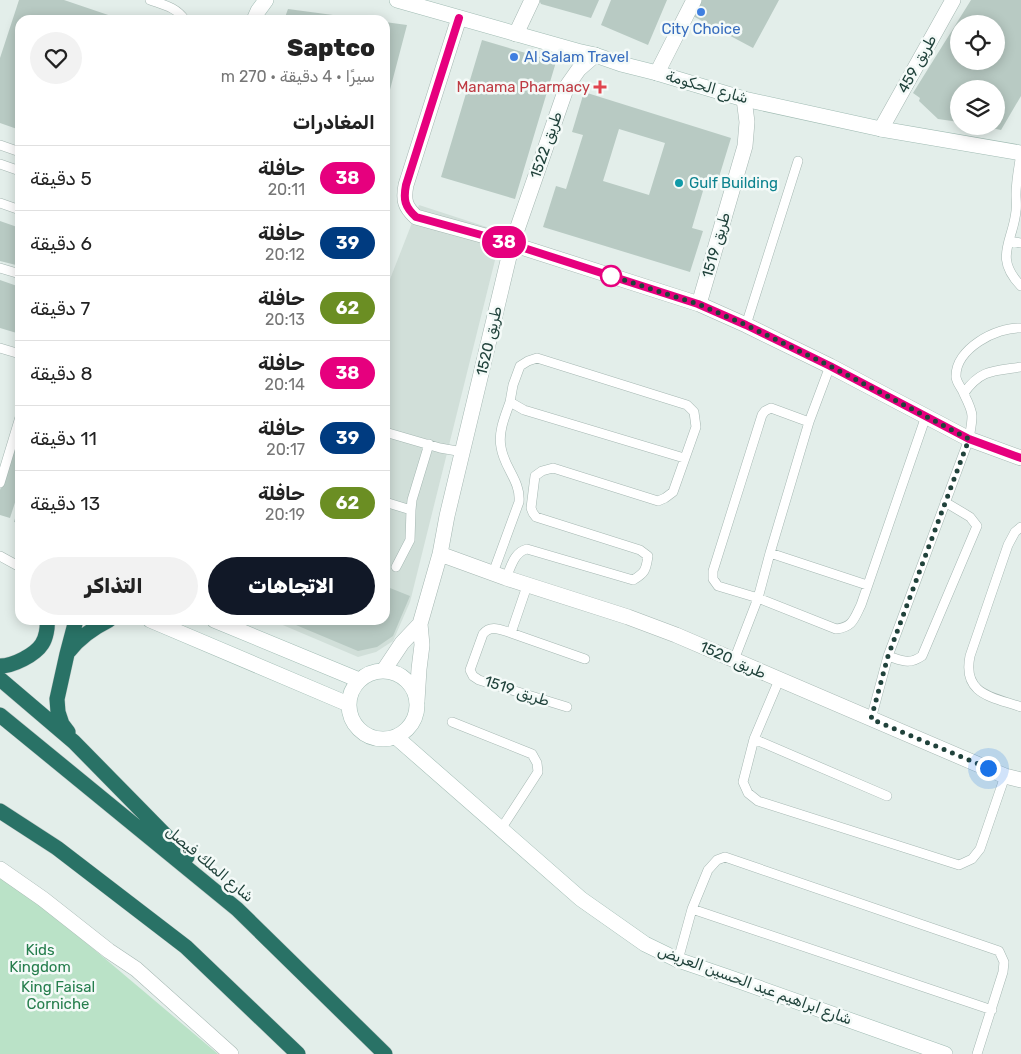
<!DOCTYPE html>
<html lang="ar">
<meta charset="utf-8">
<style>
:root{--surface:#fff;--page:#f2f2f2;--text:#222;--muted:#767676;--line:#e0e0e0;--accent:#111827}
body{margin:0;font-family:Rubik,"Noto Naskh Arabic",sans-serif;background:var(--page);color:var(--text);direction:rtl;height:100vh;display:flex;flex-direction:column;font-size:19px;white-space:nowrap}
*{box-sizing:border-box;margin:0}
p{font-size:16px;color:var(--muted)}
.icon{flex:none;width:28px;height:28px;fill:none;stroke:currentColor;stroke-width:2;stroke-linecap:round;stroke-linejoin:round}
.map{position:relative;flex:1;overflow:hidden;direction:ltr}
.drawer{position:absolute;left:15px;top:15px;width:375px;height:610px;display:flex;flex-direction:column;background:var(--surface);border-radius:15px;box-shadow:0 2px 12px #0003;direction:rtl}
.drawer>*{flex:none}
.badge{padding:0 10px;border-radius:16px;font-size:18px;line-height:32px}
.buttons{position:absolute;left:950px;top:15px;display:grid;gap:10px}
.buttons a{display:grid;place-items:center;width:55px;height:55px;border-radius:50%;background:var(--surface);box-shadow:0 2px 12px #0003;font-size:25px}
.you{position:absolute;width:25px;height:25px;margin:-12px;border:4px solid #fff;border-radius:50%;background:#1a73e8;box-shadow:0 0 0 8px #1a73e833}
.map>.badge{position:absolute;translate:-50% -50%;box-shadow:0 0 0 2px #fff}
h2{padding:0 15px;font-size:19px;line-height:45px}
.round{display:grid;place-items:center;flex:none;width:52px;height:52px;border-radius:26px;background:var(--page)}
.summary{display:flex;align-items:center;justify-content:space-between;height:85px;padding:0 15px}
h1{font-size:24px;font-weight:800;line-height:38px}
.primary-button{display:flex;gap:10px;margin-top:auto;padding:10px 15px}
.primary-button a{flex:1;height:58px;border-radius:30px;background:var(--accent);color:#fff;font-size:20px;font-weight:800;line-height:58px;text-align:center}
.primary-button a+a{background:var(--page);color:var(--text)}
ul{padding:0;list-style:none}
li{display:flex;align-items:center;gap:15px;height:65px;padding:0 15px;border-top:1px solid var(--line)}
li div{flex:1}
li b{display:block;font-size:19px}
li em{font-style:normal}
li .badge{min-width:55px;font-weight:700;text-align:center}
.map>svg:first-child{display:block}
</style>
<div class="map">
<svg width="1021" height="1054" viewBox="0 0 1021 1054">
<rect width="100%" height="100%" fill="#e3eeea"/>
<path fill="#d1dfd9" d="M419,205l83,27 -92,370 -17,39 -17,11 -18,5 -87,-37h114v-328z"/>
<path fill="#bae2c7" d="M0,875l32,22 186,157h-218z"/>
<path fill="#b8cac3" fill-rule="evenodd" d="M19,0h45l59,20h-103v110l-20,-7v-65z
M539,0h60l-8,18 -50,-14z
M611,0h56l-19,45 -47,-20z
M699,0h80l-26,48 -62,-33z
M971,0h50v96l-20,34 -14,-3v-1h9v-37h-37v33l-21,-3 -19,-18 1,-3 -7,-5zM959,24h37v37h-37z
M288,9l75,10v1h-79z
M385,22l22,3 -21,80h-1z
M482,40l74,22 -41,137 -74,-22z
M584,92l147,46 -12,39 -11,-3 -16,54 11,3 -13,41 -147,-45 13,-41 10,3 17,-54 -11,-3zM619,129l46,14 -16,52 -46,-14z
M0,221l20,7v38l-20,-5z
M0,280l20,7v47l-20,-6z
M20,429v58l-10,31 -10,-3v-25z
M19,504h1v19l-6,-1z
M385,586l25,10 -17,40 -16,11 -19,4 -74,-31h101z"/>
<g fill="none" stroke-linecap="round" stroke-linejoin="round">
<g stroke="#a5b7b2" stroke-width="10">
<path id="lane" d="M150,0c14,5 26,7 35,20
M0,145l20,7
M1021,153c-2,14 -5,28 -5,42 0,5 1,11 0,16 -3,31 -23,46 5,75
M0,164l20,7
M0,203l20,7
M1009,241l12,2
M0,268l20,6
M746,325l52,-164
M0,348l20,6
M830,366l-21,56 -38,-14 -6,3 -3,4 -49,156v8l5,7 40,12 78,31c17,-2 18,-10 25,-24l65,-189
M964,393c17,-24 30,-22 57,-26
M385,432l55,16 23,4
M0,483l20,-66
M385,502l26,8 1,-10 17,-56
M1021,527l-6,5 -7,13 -38,111c-8,39 23,41 51,51
M770,553l97,32
M0,556l20,11
M396,567l14,-27 1,-30
M493,573l26,-71c2,-21 -15,-34 -18,-55 -3,-15 4,-31 9,-45
M506,578c5,-11 8,-26 21,-29l106,31c12,-7 13,-10 15,-24l-8,-6 -104,-33 -3,-4 -2,-5 4,-32 7,-5 11,-3 105,33 7,-3 8,-6 23,-65 -2,-15 -7,-7 -150,-47 -9,3 -8,5 -7,19 -3,17 14,8 160,48
M527,586l-16,47c-10,-3 -20,-9 -28,1l-13,36 3,6 6,4 88,27
M511,633l74,26
M888,656c15,5 21,9 34,0l55,-130 -7,-9 -25,-15
M734,660l24,-62 12,-45 39,-131
M779,680l-25,59 -11,43 5,11 10,8 201,64 13,-6 8,-10 25,-73
M871,719l17,-63 81,-217c1,-7 3,-15 3,-23 0,-6 -5,-16 -8,-22 -2,-6 -7,-10 -8,-17 -1,-28 40,-50 65,-49
M452,722l80,32 5,9 1,9 -37,57
M754,739l133,57
M692,909l300,101
M678,960l14,-51 16,-39 9,-10 8,-3 274,94 5,11 -1,10 -26,82"/>
</g>
<g stroke="#a5b7b2" stroke-width="16">
<path id="street" d="M459,18l-53,167c-3,15 -1,22 10,32l80,22 203,65 47,21 84,41 139,73 52,19
M516,34l16,-34
M657,73l37,-73
M881,129l72,-129
M699,304l46,-158 2,-24 -3,-23
M440,554l66,24 122,39 48,18 329,141 16,4
M384,670l18,-27 18,-19
M417,701l2,-32 3,-24 -2,-21 20,-70 7,-38 65,-272 55,-158 12,-17 16,-14
M0,869l43,30 66,52 27,18 95,85"/>
</g>
<g stroke="#a0bbb3" stroke-width="16">
<path id="secondary" d="M397,0l180,51 18,4 26,9 36,9 87,26 137,30 140,24
M254,20l4,-9 8,-11
M150,620l198,84
M214,620l145,60
M349 705a34 34 0 1 1 68 0a34 34 0 1 1-68 0Z
M396,737l185,162 64,45 33,16 47,16 220,78"/>
</g>
<g stroke="#c1cac8" stroke-width="16">
<path id="highway" d="M69,651c11,-14 24,-23 40,-31
M0,666c13,0 35,-11 42,-22 4,-6 6,-17 5,-24
M0,679l74,63 113,115
M0,715l237,194 148,145
M68,732l-6,-8 -4,-12 -1,-13 10,-45 9,-34
M0,811l57,37 129,99 112,107"/>
</g>
<use href="#lane" stroke="#fff" stroke-width="9"/>
<use href="#street" stroke="#fff" stroke-width="15"/>
<use href="#secondary" stroke="#fff" stroke-width="15"/>
<use href="#highway" stroke="#297266" stroke-width="15"/>
</g>
<g fill="none" stroke-linecap="round" stroke-linejoin="round">
<g stroke="#fff" stroke-width="11">
<path id="line" d="M459,18l-53,167c-3,15 -1,22 10,32l80,22 202,65 48,21 84,41 139,73 52,19"/>
</g>
<use href="#line" stroke="#e6007e" stroke-width="8"/>
<path stroke="#20423b" stroke-width="5" stroke-dasharray="0 9" d="M611,276l-6,-2 93,30 48,21 84,41 139,73 -81,217 -17,63 117,49"/>
</g>
<g fill="#3f7fe0" stroke="#f4faf8" stroke-width="2">
<circle cx="701" cy="12" r="5"/>
<circle cx="514" cy="57" r="5"/>
</g>
<path fill="#e0444e" stroke="#f4faf8" stroke-width="2" d="M597.5 79.5h5v5h5v5h-5v5h-5v-5h-5v-5h5z"/>
<circle fill="#0f9aa8" stroke="#f4faf8" stroke-width="2" cx="679" cy="183" r="5"/>
<circle fill="#fff" stroke="#e6007e" stroke-width="2.5" cx="611" cy="276" r="10"/>
<g text-anchor="middle" stroke-width="5" stroke-linejoin="round" paint-order="stroke">
<g font-size="15" fill="#366cbe" stroke="#f4faf8">
<text x="701" y="34">City Choice</text>
<text x="524" y="62" text-anchor="start">Al Salam Travel</text>
</g>
<g font-size="15" fill="#20423b" stroke="#f4faf8">
<text transform="translate(917 64) rotate(-61)" y="5">طريق 459</text>
<text transform="translate(707 87) rotate(16)" y="5">شارع الحكومة</text>
<text transform="translate(546 145) rotate(-71)" y="5">طريق 1522</text>
<text transform="translate(716 245) rotate(-74)" y="5">طريق 1519</text>
<text transform="translate(489 341) rotate(-77)" y="5">طريق 1520</text>
<text transform="translate(733 660) rotate(24)" y="5">طريق 1520</text>
<text transform="translate(517 691) rotate(18)" y="5">طريق 1519</text>
<text transform="translate(210 864) rotate(40)" y="5">شارع الملك فيصل</text>
<text transform="translate(755 985) rotate(20)" y="5">شارع ابراهيم عبد الحسين العريض</text>
</g>
<g font-size="15" fill="#be3a42" stroke="#f4faf8" text-anchor="end">
<text x="590" y="92">Manama Pharmacy</text>
</g>
<g font-size="15" fill="#0d838f" stroke="#f4faf8" text-anchor="start">
<text x="689" y="188">Gulf Building</text>
</g>
<g font-size="15" fill="#267e4d" stroke="#f4faf8">
<text x="40" y="955">Kids<tspan x="40" dy="17">Kingdom</tspan></text>
<text x="58" y="992">King Faisal<tspan x="58" dy="17">Corniche</tspan></text>
</g>
</g>
</svg>
<div class="buttons">
<a><svg class="icon" aria-label="locate" viewBox="0 0 24 24"><circle cx="12" cy="12" r="6"/><path d="M12 2v4M12 18v4M2 12h4M18 12h4"/></svg></a>
<a><svg class="icon" aria-label="layers" viewBox="0 0 24 24"><path d="M12 4l9 5-9 5-9-5zM3 14l9 5 9-5"/></svg></a>
</div>
<div class="you" style="left:988px;top:768px"></div>
<b class="badge" style="left:504px;top:242px;background:#e6007e;color:#fff">38</b>
<section class="drawer">
<div class="summary"><div><h1>Saptco</h1><p>سيرًا · 4 دقيقة · 270 m</p></div><a class="round"><svg class="icon" aria-label="heart" viewBox="0 0 24 24"><path d="M12 20l-8-8c-3-5 5-10 8-4 3-6 11-1 8 4z"/></svg></a></div>
<h2>المغادرات</h2>
<ul>
<li><span class="badge" style="background:#e6007e;color:#fff">38</span><div><b>حافلة</b><p>20:11</p></div><em>5 دقيقة</em></li>
<li><span class="badge" style="background:#003b80;color:#fff">39</span><div><b>حافلة</b><p>20:12</p></div><em>6 دقيقة</em></li>
<li><span class="badge" style="background:#6b8e23;color:#fff">62</span><div><b>حافلة</b><p>20:13</p></div><em>7 دقيقة</em></li>
<li><span class="badge" style="background:#e6007e;color:#fff">38</span><div><b>حافلة</b><p>20:14</p></div><em>8 دقيقة</em></li>
<li><span class="badge" style="background:#003b80;color:#fff">39</span><div><b>حافلة</b><p>20:17</p></div><em>11 دقيقة</em></li>
<li><span class="badge" style="background:#6b8e23;color:#fff">62</span><div><b>حافلة</b><p>20:19</p></div><em>13 دقيقة</em></li>
</ul>
<div class="primary-button"><a>الاتجاهات</a><a>التذاكر</a></div>
</section>
</div>
